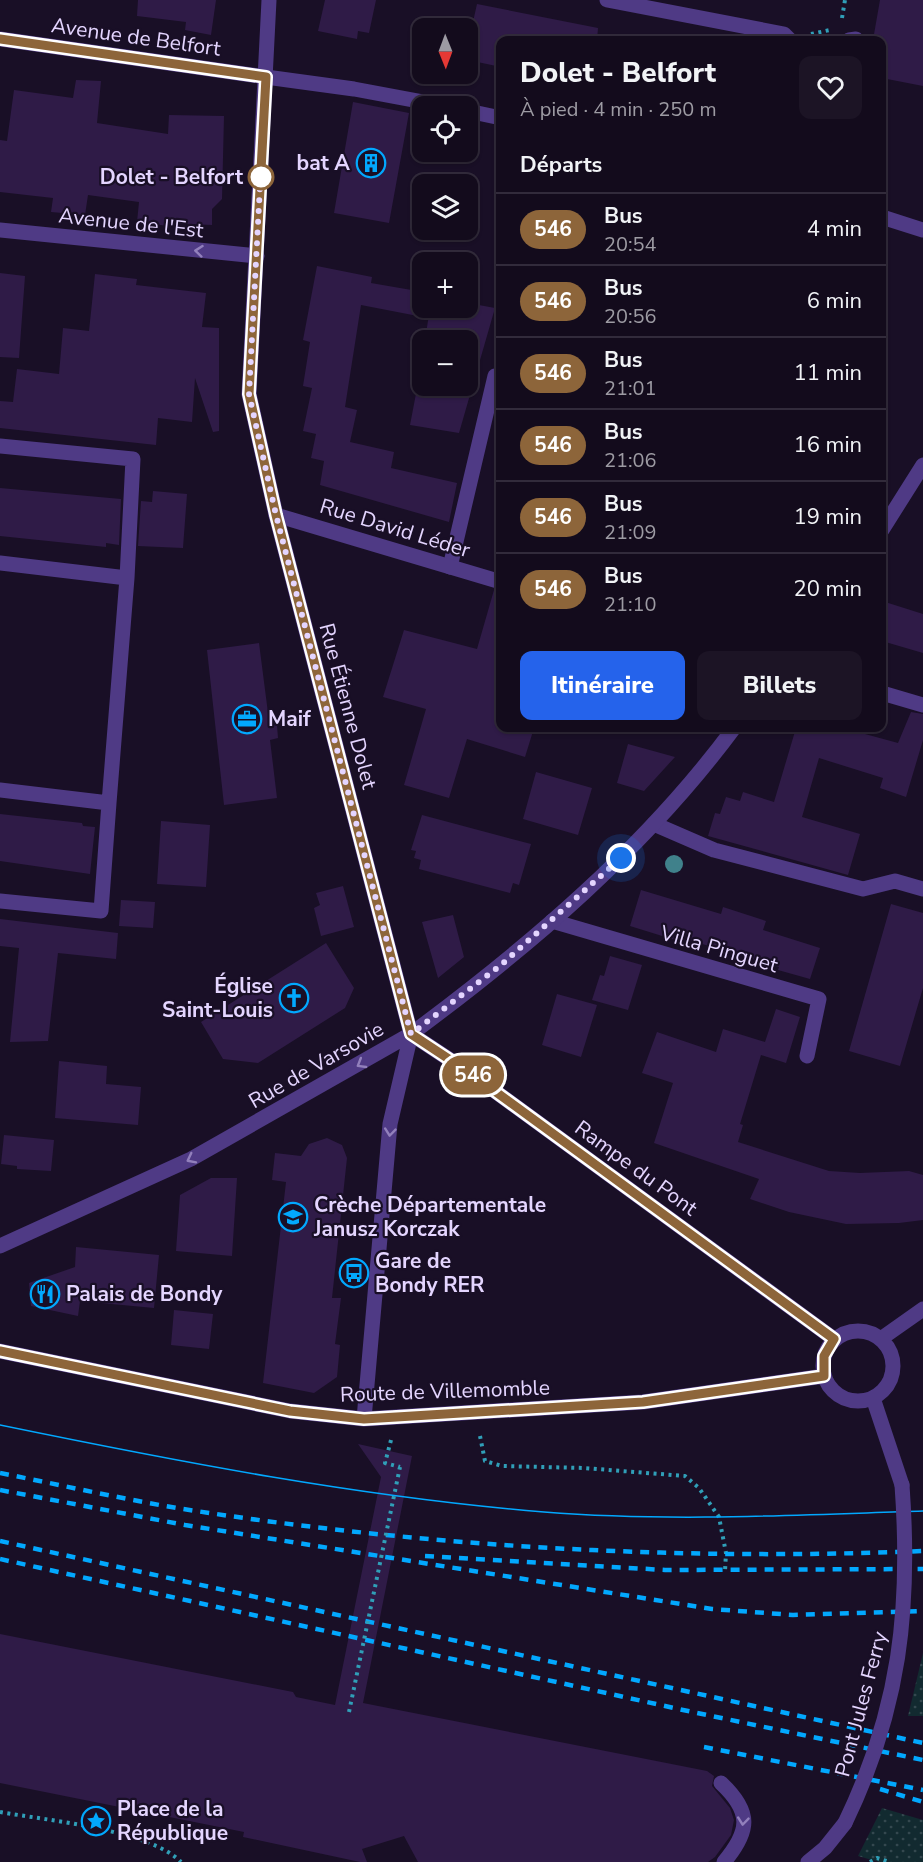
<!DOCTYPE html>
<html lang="fr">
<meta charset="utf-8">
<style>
:root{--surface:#130b1c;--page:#1c1425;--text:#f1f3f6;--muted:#9d9ba3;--line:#322b3b;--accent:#2563eb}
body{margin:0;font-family:"Nunito Sans",sans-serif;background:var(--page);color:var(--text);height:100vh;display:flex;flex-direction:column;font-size:22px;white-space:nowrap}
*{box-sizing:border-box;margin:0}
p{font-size:20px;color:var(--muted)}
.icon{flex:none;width:33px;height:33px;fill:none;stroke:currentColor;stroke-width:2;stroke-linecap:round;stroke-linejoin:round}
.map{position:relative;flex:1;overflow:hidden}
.details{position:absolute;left:496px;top:36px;width:390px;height:696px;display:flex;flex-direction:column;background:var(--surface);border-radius:12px;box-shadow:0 2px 4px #0004,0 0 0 2px var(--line)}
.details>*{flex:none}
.badge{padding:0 12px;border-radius:20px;font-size:21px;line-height:39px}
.needle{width:39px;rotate:179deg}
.fabs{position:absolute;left:412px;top:18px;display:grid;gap:12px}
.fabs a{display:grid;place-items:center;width:66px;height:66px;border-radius:12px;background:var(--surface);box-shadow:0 2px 4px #0004,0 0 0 2px var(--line);font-size:30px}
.you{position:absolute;width:30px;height:30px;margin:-15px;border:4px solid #fff;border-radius:50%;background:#1a73e8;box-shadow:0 0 0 9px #1a73e833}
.map>.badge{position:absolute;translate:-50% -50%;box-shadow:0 0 0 3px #fff}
h2{padding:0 24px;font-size:22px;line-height:54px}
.round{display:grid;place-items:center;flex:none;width:63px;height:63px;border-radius:12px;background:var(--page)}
.summary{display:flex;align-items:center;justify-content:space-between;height:102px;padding:0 24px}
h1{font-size:28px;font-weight:800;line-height:45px}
.action{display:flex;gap:12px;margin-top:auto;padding:12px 24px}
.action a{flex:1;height:69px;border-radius:12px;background:var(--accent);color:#fff;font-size:24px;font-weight:800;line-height:69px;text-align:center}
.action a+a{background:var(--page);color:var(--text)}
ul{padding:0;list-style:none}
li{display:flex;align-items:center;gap:18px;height:72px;padding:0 24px;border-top:2px solid var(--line)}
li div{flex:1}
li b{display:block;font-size:22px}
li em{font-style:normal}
li .badge{min-width:66px;font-weight:700;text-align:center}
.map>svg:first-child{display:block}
</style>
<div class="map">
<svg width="923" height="1862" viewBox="0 0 923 1862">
<defs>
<pattern id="grass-dots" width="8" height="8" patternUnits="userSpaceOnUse" patternTransform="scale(1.5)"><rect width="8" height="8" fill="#122a30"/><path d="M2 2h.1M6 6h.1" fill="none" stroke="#34484f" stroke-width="1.8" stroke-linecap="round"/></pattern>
</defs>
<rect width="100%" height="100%" fill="#190f26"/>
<path fill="url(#grass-dots)" d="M923,1653v63h-15z
M882,1808l41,12v42h-44l-21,-6z"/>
<path fill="#2f1b47" d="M138,0h78l-5,35 -26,-5 1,-8 -49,-6z
M325,0h51l-7,33 -11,-2 -1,8 -39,-8z
M880,0h43v86l-41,-8v-38h-9z
M477,4l121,24 -1,12h-96v27l-33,-7v-16z
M76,80l25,1 -4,42 71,11 1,-19 55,1 -2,83 -10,10v16l-43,-2 -1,3 -31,-4 2,-20 -51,-7 -3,20 -34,-3 2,-14 -53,-6v-52l7,1 7,-51 59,8z
M353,102l56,11 -20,110 -55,-10z
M317,266l55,11 -1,6 52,9v25l-62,-12 -16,102 12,3 -7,32 44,10 -3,16 66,15 -8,39 -129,-37 4,-24 -13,-3 5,-24 -13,-3 9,-43 -9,-2 7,-44 -7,-2z
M0,273l25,3 -6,82 -19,-1z
M95,274l42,5 -1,6 70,8 -4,34 17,1v103l-6,1 -18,-54 -3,44 -34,-4 -2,27 -156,-17v-27l13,1 4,-33 42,5 4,-46 26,3z
M468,303l27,5 -36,125 -49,-8 13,-68v29h45v-46h-43l5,-32h38z
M0,488l121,11 -2,46 -13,-2v4l-106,-11z
M153,491l34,3 -4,54 -45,-2 3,-45 11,1z
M494,590l7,1v137h33l-9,29 -58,-18 -18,59 -45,-13 22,-76 -43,-12 21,-67 73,19z
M882,601l41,13v39l-41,-12z
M259,643l9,70h8l2,25 -8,2 7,58 -53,7 -17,-155z
M911,712l12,2v26l-17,57 -26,-9 3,-10 -64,-20 -17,59 58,17 -12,41 -140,-39 7,-23 5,1 6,-17 14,4 3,-9 31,10 22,-74h47l55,15z
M628,744l47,13 -31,34 -27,-8z
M536,772l56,16 -14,47 -55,-16z
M0,814l82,9 1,3 12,1 -5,47 -90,-13z
M422,815l109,29 -12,41 -6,-2 -3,10 -91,-24 2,-9 -7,-2 2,-7 -5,-1z
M161,821l49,4 -4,62 -49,-3z
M343,886l11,41 -33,9 -7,-28 6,-3 -4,-12z
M641,890l80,24 2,-7 43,14 -3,9 57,18 -10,31 -32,-9 1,-3 -90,-27 -1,4 -58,-18z
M121,900l34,2 -2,26 -34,-2z
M891,904l32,9v75l-23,78 -51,-15z
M453,915l11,42 -26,21 -16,-56z
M0,919l118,14 -2,26 -58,-6 -10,88 -38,1 9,-94 -19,-2z
M326,943l28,45 -9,20 -87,55 -35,-4 -22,-37z
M610,956l32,9 -14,45 -36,-10 8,-25 4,1z
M557,994l40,11 -16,52 -39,-12z
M776,1009l24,8 -14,46 -25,-8 -21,69 3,1 -5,17 91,29 31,2 49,-2 14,4v45l-24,3 -53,1 -57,-12 -39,-13 9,-20 -105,-36 19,-60 -31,-10 15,-41 59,20 7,-23 42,13 -1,3z
M59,1061l48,5 -1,18 35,3 -3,38 -83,-7z
M4,1135l50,5 -3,31 -34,-2v-3l-16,-2z
M327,1138l15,7 5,13 -15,140h9l-6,46 5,1 -3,32 -23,16 -51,-10 23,-201 -14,-2 3,-27 26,3 8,-12z
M211,1178h26l-5,78 -56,-5 4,-56z
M76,1247l83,8 -5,53 -74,-7 -2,15 -47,-10 -2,-23 46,-16z
M174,1310l39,4 -4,35 -38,-4z
M358,1444l54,12 -49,247 344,68 7,5 -2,10 18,22 4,12 -3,15 -16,22 -7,5h-290l-14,-26 -42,13 5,13h-7l-117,-25 1,-5 -244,-49v-149l293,58 3,5 39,8 46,-228z"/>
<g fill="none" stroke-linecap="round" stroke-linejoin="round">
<path stroke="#309fb8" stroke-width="4" stroke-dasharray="3 4.5" stroke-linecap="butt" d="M842,18l3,-18
M811,34l19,-4
M480,1436l5,25 17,5 82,2 101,8 14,12 20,29 7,36 -1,18
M391,1440l-6,23 15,4
M0,1812c45,8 150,18 181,50
M870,1862l7,-4 13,4"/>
<path stroke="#4f3a85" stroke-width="15" d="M607,0l177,34 6,6
M849,40l7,-1
M266,77l88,12 91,17
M468,111l33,7
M882,217l41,13
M0,446l133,13 -6,119
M0,563l127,15 -18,225
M450,567l45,-191
M0,790l109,13 -8,108 -101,-10
M654,824l60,26 149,39 32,-8 28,8
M552,921l267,78 -12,57
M721,1783c31,29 29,48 3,79"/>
<path stroke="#4f3a85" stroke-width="15" d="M0,39l266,38
M0,230l257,26
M276,515l225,67
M882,530l41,-65
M882,693l41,12
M411,1034c120,-89 234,-186 323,-306"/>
<path stroke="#4f3a85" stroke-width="15" d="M269,0l-20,394 27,121 135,519 -21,90 -26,295
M411,1034l59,39 364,266
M0,1246l191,-87 220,-125
M823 1366a35 35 0 1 1 70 0a35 35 0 1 1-70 0Z
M882,1338l41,-29
M0,1351l290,60 74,8 279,-17 181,-26
M873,1398l29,87
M808,1862l17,-14 20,-25"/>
<path stroke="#02a8fe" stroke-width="1.5" d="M0,1425c180,37 361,72 544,87 126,10 253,3 379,-1"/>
<path stroke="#02a8fe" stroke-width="4.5" stroke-dasharray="9 8" stroke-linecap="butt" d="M0,1473c61,12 122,26 183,36 244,38 493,52 740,42
M0,1490l185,35 527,84 81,6 130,-4
M0,1541l923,202
M425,1556l240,14 258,-1
M0,1559l683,151 240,50
M704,1747l219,43
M880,1789l43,13"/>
<path stroke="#309fb8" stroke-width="4" stroke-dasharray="3 4.5" stroke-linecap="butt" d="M349,1712l51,-245"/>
<path stroke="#4f3a85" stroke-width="15" d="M845,1823c55,-114 66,-214 57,-338"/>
</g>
<circle fill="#40818b" cx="674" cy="864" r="9"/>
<defs><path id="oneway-chevron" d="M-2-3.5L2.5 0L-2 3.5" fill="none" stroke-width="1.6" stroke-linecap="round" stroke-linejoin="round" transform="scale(1.5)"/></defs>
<g stroke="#9280bc">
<use href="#oneway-chevron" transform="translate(199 251) rotate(-174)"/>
<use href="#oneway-chevron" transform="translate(361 1064) rotate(149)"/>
<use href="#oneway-chevron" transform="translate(390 1132) rotate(96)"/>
<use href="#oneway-chevron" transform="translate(191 1159) rotate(153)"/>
<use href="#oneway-chevron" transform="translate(743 1821) rotate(96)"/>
</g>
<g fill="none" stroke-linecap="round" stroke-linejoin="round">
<g stroke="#fff" stroke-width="14">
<path id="line" d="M0,39l266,38 -17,317 27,121 135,519 59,39 364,266 -10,17v20l-181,26 -279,17 -74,-8 -290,-60"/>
</g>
<use href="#line" stroke="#8d653a" stroke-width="9"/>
<path stroke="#e4d5ff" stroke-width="6" stroke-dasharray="0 10.8" d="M261,177v-10l-12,227 27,121 135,519 90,-69 120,-107"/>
</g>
<defs>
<g id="building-ring" transform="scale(1.5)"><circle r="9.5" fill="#190f26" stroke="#02a8fe" stroke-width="1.5"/><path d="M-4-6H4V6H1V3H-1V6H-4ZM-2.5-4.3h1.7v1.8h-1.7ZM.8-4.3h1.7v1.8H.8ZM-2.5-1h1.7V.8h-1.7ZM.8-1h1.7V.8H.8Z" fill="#02a8fe"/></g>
<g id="office-ring" transform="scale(1.5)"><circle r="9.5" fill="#190f26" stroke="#02a8fe" stroke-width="1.5"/><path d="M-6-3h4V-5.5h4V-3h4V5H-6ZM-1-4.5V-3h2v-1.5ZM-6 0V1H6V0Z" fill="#02a8fe"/></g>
<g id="church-ring" transform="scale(1.5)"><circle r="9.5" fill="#190f26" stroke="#02a8fe" stroke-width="1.5"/><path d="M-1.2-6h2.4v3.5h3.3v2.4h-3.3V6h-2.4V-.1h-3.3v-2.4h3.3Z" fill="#02a8fe"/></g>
<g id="school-ring" transform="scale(1.5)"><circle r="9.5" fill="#190f26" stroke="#02a8fe" stroke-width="1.5"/><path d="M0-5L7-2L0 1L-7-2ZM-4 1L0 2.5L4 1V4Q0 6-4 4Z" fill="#02a8fe"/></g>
<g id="bus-ring" transform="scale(1.5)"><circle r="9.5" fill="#190f26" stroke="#02a8fe" stroke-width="1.5"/><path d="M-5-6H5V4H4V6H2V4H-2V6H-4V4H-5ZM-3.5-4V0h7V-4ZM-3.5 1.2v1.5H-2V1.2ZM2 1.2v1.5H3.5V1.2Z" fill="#02a8fe"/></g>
<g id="restaurant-ring" transform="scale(1.5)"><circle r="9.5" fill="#190f26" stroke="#02a8fe" stroke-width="1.5"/><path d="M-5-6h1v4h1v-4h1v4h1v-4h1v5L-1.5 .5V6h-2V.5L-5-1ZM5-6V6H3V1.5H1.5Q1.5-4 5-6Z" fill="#02a8fe"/></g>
<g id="sight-ring" transform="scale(1.5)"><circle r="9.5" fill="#190f26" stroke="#02a8fe" stroke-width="1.5"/><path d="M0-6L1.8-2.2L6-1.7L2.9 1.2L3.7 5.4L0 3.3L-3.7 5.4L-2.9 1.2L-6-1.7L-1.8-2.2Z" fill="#02a8fe"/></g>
</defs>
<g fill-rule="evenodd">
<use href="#building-ring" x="371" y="163"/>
<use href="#office-ring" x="247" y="719"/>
<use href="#church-ring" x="294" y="998"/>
<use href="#school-ring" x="293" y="1217"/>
<use href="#bus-ring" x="354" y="1273"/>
<use href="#restaurant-ring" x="45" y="1294"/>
<use href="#sight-ring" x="96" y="1821"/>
</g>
<circle fill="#fff" stroke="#8d653a" stroke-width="3" cx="261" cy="177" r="12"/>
<g text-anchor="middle" stroke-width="4.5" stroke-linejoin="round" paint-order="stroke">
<g font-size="21" fill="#e4d5ff" stroke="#190f26">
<text transform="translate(136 37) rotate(8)" y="7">Avenue de Belfort</text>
<text transform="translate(131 223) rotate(6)" y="7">Avenue de l'Est</text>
<text transform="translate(395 528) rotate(17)" y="7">Rue David Léder</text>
<text transform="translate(348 706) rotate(75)" y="7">Rue Étienne Dolet</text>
<text transform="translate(719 949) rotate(16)" y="7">Villa Pinguet</text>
<text transform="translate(316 1065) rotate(-30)" y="7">Rue de Varsovie</text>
<text transform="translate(636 1168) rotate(36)" y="7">Rampe du Pont</text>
<text transform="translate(445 1391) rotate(-2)" y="7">Route de Villemomble</text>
<text transform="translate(861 1704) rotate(-75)" y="7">Pont Jules Ferry</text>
</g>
<g font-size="21" font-weight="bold" fill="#e4d5ff" stroke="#190f26" text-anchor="start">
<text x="350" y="170" text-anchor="end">bat A</text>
<text x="268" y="726">Maif</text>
<text x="273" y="993" text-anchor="end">Église<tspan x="273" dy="24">Saint-Louis</tspan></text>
<text x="314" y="1212">Crèche Départementale<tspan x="314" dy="24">Janusz Korczak</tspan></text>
<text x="375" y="1268">Gare de<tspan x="375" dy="24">Bondy RER</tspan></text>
<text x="66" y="1301">Palais de Bondy</text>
<text x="117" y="1816">Place de la<tspan x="117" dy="24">République</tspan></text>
</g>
<g font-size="21" font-weight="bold" fill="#e4d5ff" stroke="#190f26" text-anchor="end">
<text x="243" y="184">Dolet - Belfort</text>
</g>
</g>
</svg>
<div class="fabs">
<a><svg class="needle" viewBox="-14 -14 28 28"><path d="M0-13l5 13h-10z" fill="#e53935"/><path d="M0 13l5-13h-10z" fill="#9d9ba3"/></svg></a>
<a><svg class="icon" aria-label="locate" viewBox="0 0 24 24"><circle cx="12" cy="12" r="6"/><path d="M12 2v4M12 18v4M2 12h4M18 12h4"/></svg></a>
<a><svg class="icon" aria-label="layers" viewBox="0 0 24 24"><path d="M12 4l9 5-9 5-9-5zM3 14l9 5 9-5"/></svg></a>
<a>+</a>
<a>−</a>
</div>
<div class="you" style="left:621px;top:858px"></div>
<b class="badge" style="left:473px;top:1075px;background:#8d653a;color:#fff">546</b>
<section class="details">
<div class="summary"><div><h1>Dolet - Belfort</h1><p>À pied · 4 min · 250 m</p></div><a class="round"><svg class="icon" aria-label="heart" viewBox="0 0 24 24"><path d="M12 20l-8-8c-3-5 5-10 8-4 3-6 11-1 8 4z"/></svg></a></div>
<h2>Départs</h2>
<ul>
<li><span class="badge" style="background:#8d653a;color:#fff">546</span><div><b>Bus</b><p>20:54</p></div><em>4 min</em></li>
<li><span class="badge" style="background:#8d653a;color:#fff">546</span><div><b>Bus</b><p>20:56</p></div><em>6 min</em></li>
<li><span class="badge" style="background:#8d653a;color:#fff">546</span><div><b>Bus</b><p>21:01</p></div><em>11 min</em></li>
<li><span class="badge" style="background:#8d653a;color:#fff">546</span><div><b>Bus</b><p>21:06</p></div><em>16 min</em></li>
<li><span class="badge" style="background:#8d653a;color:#fff">546</span><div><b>Bus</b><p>21:09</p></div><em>19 min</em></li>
<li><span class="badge" style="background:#8d653a;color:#fff">546</span><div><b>Bus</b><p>21:10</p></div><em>20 min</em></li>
</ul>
<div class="action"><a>Itinéraire</a><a>Billets</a></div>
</section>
</div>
